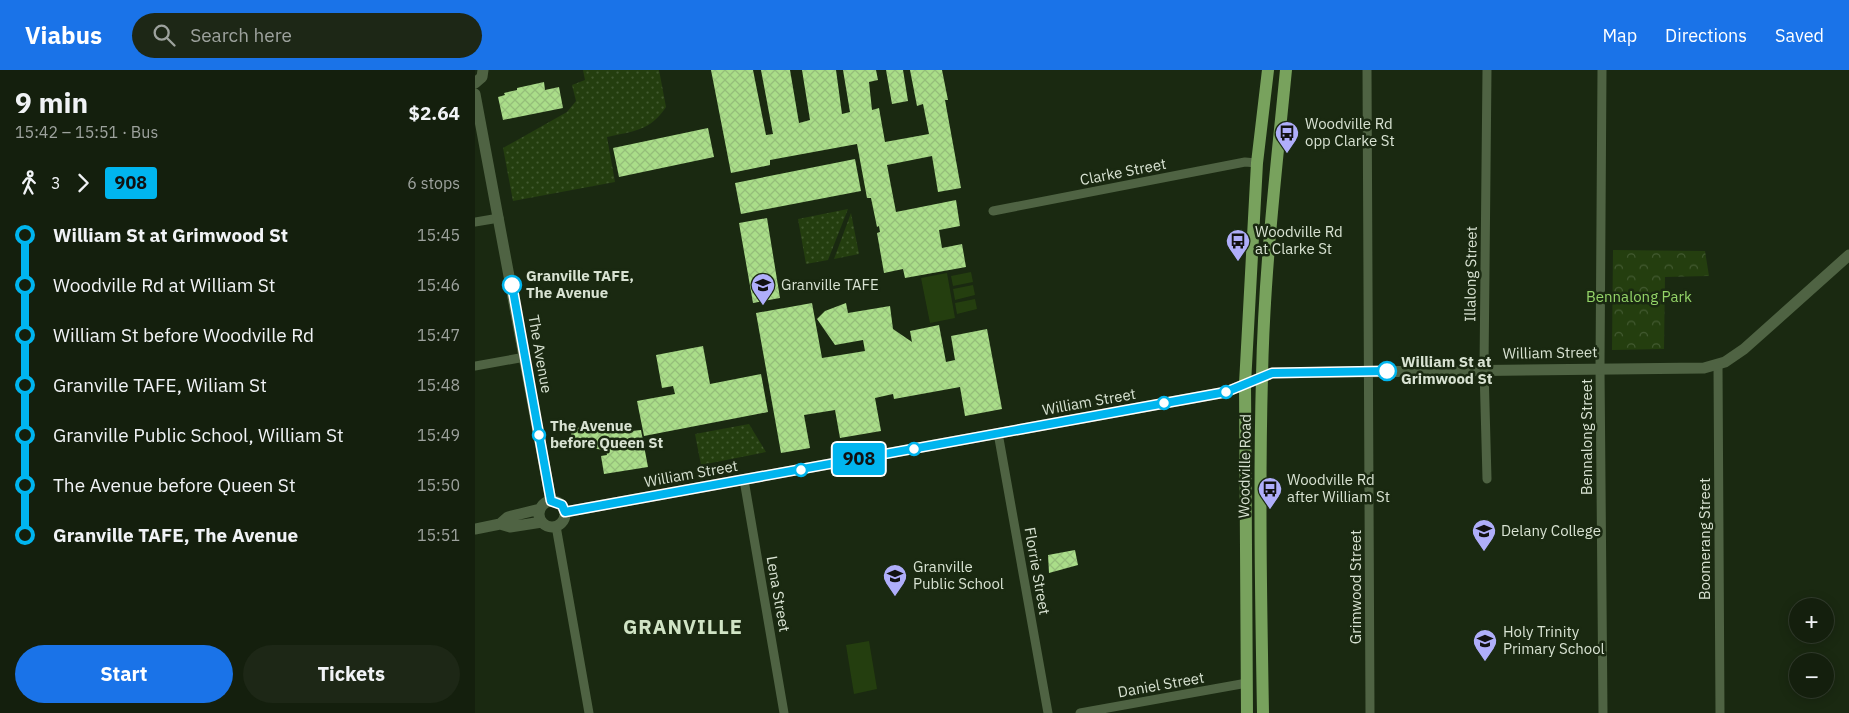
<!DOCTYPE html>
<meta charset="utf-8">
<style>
:root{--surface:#141f0d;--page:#1d2716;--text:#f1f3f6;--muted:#9da29d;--line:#333d2e;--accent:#1a73e8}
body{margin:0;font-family:"IBM Plex Sans",sans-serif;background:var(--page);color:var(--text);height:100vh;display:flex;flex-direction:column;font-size:19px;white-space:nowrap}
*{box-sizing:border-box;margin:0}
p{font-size:16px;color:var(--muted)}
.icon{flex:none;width:28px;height:28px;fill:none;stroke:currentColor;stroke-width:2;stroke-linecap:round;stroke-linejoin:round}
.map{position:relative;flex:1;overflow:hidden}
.sheet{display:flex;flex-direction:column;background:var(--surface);width:475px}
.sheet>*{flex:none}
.badge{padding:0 10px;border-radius:4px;font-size:18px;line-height:32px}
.fabs{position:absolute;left:1314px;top:528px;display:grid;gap:10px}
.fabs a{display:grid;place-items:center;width:45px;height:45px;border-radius:50%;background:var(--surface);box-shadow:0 2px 12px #0003,0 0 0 1px var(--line);font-size:25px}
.map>.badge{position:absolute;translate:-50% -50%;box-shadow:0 0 0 2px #fff}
.legs{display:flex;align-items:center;gap:8px;height:55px;padding:0 15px;font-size:16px}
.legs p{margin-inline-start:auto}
.head{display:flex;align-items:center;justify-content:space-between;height:85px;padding:0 15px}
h1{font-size:28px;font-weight:700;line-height:38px}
.cta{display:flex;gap:10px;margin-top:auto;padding:10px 15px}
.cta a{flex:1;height:58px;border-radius:30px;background:var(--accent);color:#fff;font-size:20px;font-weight:700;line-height:58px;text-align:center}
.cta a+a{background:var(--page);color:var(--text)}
ul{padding:0 15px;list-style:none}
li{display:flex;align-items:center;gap:18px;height:50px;font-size:19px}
li i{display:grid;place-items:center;width:8px;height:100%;margin:0 6px;background:currentColor}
li i::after{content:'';width:12px;height:12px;margin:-6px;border:4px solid;border-radius:50%;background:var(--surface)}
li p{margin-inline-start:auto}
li:first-child i{background:linear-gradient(#0000 50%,currentColor 0)}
li:last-child i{background:linear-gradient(currentColor 50%,#0000 0)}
header{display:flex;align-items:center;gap:30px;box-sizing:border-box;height:70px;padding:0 25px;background:var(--accent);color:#fff}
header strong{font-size:24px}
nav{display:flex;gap:28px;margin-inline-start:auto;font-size:18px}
.search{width:350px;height:45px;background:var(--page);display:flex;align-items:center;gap:12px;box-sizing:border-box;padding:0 18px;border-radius:28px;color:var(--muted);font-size:19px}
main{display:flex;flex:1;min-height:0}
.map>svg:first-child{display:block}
</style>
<header>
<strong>Viabus</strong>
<div class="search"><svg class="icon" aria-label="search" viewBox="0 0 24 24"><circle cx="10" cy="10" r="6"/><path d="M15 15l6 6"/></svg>Search here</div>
<nav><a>Map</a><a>Directions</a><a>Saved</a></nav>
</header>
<main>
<section class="sheet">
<div class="head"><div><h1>9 min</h1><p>15:42 – 15:51 · Bus</p></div><b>$2.64</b></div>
<div class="legs"><svg class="icon" aria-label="walk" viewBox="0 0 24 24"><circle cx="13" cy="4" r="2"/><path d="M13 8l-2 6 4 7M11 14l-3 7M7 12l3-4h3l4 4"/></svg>3<svg class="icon" aria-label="forward" viewBox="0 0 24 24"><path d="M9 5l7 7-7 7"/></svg><b class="badge" style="background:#00b5ef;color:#111">908</b><p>6 stops</p></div>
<ul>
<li><i style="color:#00b5ef"></i><b>William St at Grimwood St</b><p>15:45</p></li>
<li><i style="color:#00b5ef"></i><span>Woodville Rd at William St</span><p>15:46</p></li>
<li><i style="color:#00b5ef"></i><span>William St before Woodville Rd</span><p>15:47</p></li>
<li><i style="color:#00b5ef"></i><span>Granville TAFE, Wiliam St</span><p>15:48</p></li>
<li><i style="color:#00b5ef"></i><span>Granville Public School, William St</span><p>15:49</p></li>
<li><i style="color:#00b5ef"></i><span>The Avenue before Queen St</span><p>15:50</p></li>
<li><i style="color:#00b5ef"></i><b>Granville TAFE, The Avenue</b><p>15:51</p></li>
</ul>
<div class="cta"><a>Start</a><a>Tickets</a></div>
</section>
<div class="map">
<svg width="1374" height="643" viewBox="0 0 1374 643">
<defs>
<pattern id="grass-dots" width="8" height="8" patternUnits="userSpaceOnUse" patternTransform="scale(1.25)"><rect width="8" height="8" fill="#243e0f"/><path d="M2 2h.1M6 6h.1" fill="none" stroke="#435a31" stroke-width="1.8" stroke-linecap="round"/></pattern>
<pattern id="park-crowns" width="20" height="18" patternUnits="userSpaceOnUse" patternTransform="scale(1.25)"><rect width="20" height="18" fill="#243e0f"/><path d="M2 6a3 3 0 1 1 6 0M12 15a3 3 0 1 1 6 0" fill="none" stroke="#435a31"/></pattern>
<pattern id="building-cross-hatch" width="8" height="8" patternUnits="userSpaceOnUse" patternTransform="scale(1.25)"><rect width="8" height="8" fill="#aadd89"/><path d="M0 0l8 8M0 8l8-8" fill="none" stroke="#95be7a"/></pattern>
</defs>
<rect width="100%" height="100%" fill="#1a2911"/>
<path fill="url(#grass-dots)" d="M108,0h76l7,37c-16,24 -32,24 -59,30l8,45 -102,19 -10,-53 64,-36 9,-11 -4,-16 13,-5z
M373,139l-20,51 -22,4 -8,-45z
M376,143l8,41 -25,5z
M274,354l17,28 -65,13 -6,-31z"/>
<path fill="url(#park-crowns)" d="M1138,180l92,1 4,25 -44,1 -1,72 -52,1z"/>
<path fill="#243e0f" d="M496,202l2,10 -20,4 -2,-10z
M472,203l8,45 -25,5 -9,-45z
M498,215l2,10 -20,5 -2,-11z
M500,229l2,10 -20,5 -2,-11z
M394,571l8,48 -23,5 -8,-49z"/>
<path fill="url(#building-cross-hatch)" d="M236,0h42l13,65 7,-1 -12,-64h29l9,53 11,-3 -8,-50h34l6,44 8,-2 -7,-42h33l2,10 -9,2 3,28 7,-2 6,34 44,-8 -6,-30 -6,2 -7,-36h32l6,30h-3l16,88 -23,4 -6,-36 -45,9 9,47 60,-12 4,26 -21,4 3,18 20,-4 4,23 -61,11 -2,-9 -19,4 -7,-40 3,-1 -1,-6 -2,1 -6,-29h-4l-10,-54 -87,16v5l-39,8z
M411,0h17l5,31 -16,3z
M69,12l1,8 14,-3 4,21 -60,12 -5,-23 7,-2 -1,-2 13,-3v-2z
M233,58l6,29 -95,20 -6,-29z
M380,89l6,32 -120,23 -6,-31z
M292,148l13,80 -27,5 -14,-80z
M337,233l10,55 43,-7 -2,-11 -28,5 -18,-26 8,-8 21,-8 2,10 42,-7 3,23 19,13 -2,-11 29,-6 7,37 9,-2 -4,-24 36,-7 15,80 -37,7 -5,-29 -66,12 -1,-5 -18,4 6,33 -41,7 -5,-28 -31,5 6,33 -29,5 -25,-140z
M228,276l7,38 51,-10 7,38 -124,24 -7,-35 38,-7 -2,-8 -11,2 -6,-33z
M97,357l50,5 19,-2 7,37 -44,7 -3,-18 6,-1 -1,-5 -36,-4z
M600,480l3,15 -29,8 -1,-18z"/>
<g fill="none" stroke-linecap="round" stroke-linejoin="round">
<path stroke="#4f6343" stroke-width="9" d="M892,0l3,643
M1127,0l-2,298 3,345
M518,141l252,-49 12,1
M0,152l24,-4
M1243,295l2,348
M0,296l50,-9
M523,363l50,280
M1012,409l-3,-110 3,-299
M269,410l40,233
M81,456l33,187
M605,643l167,-30"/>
<path stroke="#4f6343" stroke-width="11" d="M0,13l7,-6 1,-7
M0,24l76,407
M64 444a13 13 0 1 1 26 0a13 13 0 1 1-26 0Z
M90,442l661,-120 46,-19 432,-5 21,-6 19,-13 105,-94
M25,454l8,-7 32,-8
M0,459l25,-5 10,3 32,-5"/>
<path stroke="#78a25d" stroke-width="12" d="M772,643l-2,-329 12,-221 11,-93
M788,643c-2,-112 -4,-225 -1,-337 2,-102 14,-205 24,-306"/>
</g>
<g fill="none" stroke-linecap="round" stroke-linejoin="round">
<g stroke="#fff" stroke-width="11">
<path id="line-1" d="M37,215l39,216 11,4 3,7 661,-120 46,-19 115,-2"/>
</g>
<use href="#line-1" stroke="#00b5ef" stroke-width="8"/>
</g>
<defs>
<g id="bus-pin" transform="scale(1.25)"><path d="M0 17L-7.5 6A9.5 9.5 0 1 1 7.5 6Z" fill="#afaefa" stroke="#1a2911"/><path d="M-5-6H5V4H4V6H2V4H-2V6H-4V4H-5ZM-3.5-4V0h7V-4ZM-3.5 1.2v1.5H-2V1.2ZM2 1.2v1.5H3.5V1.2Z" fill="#111"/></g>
<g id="university-pin" transform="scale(1.25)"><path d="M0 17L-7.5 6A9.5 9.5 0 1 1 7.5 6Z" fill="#afaefa" stroke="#1a2911"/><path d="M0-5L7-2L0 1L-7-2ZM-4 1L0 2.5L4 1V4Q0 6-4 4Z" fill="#111"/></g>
<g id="school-pin" transform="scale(1.25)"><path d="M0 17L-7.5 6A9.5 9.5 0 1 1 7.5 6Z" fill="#afaefa" stroke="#1a2911"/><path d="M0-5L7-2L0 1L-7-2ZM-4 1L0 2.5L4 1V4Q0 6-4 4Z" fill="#111"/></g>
</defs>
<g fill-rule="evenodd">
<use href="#bus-pin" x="812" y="63"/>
<use href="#bus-pin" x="763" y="171"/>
<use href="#university-pin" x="288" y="215"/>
<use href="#bus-pin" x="795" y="419"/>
<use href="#school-pin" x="1009" y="461"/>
<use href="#school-pin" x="420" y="506"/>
<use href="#school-pin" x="1010" y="571"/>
</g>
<g fill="#fff" stroke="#00b5ef" stroke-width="2.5">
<circle cx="37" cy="215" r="9"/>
<circle cx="912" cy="301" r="9"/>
<circle cx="751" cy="322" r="6"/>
<circle cx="689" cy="333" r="6"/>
<circle cx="64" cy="365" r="6"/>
<circle cx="439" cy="379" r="6"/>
<circle cx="326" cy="400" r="6"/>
</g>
<g text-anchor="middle" stroke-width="5" stroke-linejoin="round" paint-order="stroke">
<g font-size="15" fill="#d8e2d2" stroke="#1a2911" text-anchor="start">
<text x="830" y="59">Woodville Rd<tspan x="830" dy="17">opp Clarke St</tspan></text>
<text x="780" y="167">Woodville Rd<tspan x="780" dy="17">at Clarke St</tspan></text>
<text x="306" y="220">Granville TAFE</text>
<text x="812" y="415">Woodville Rd<tspan x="812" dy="17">after William St</tspan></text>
<text x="1026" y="466">Delany College</text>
<text x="438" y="502">Granville<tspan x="438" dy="17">Public School</tspan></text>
<text x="1028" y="567">Holy Trinity<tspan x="1028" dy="17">Primary School</tspan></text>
</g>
<g font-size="15" fill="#d8e2d2" stroke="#1a2911">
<text transform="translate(648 102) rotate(-11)" y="5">Clarke Street</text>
<text transform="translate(996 204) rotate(-89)" y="5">Illalong Street</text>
<text transform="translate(1075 283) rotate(-1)" y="5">William Street</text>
<text transform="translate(65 284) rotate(80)" y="5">The Avenue</text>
<text transform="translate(614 332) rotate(-10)" y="5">William Street</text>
<text transform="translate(1112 367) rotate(-90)" y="5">Bennalong Street</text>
<text transform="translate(770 396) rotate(-89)" y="5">Woodville Road</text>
<text transform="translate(216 404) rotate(-10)" y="5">William Street</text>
<text transform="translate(1230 469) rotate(-90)" y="5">Boomerang Street</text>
<text transform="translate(562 501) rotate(80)" y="5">Florrie Street</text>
<text transform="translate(881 517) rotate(-90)" y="5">Grimwood Street</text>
<text transform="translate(303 524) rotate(80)" y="5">Lena Street</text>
<text transform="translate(686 615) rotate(-10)" y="5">Daniel Street</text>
</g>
<g font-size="15" font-weight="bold" fill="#d8e2d2" stroke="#1a2911" text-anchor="start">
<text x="51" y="211">Granville TAFE,<tspan x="51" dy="17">The Avenue</tspan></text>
<text x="926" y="297">William St at<tspan x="926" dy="17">Grimwood St</tspan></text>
<text x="75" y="361">The Avenue<tspan x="75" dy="17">before Queen St</tspan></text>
</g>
<g font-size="15" fill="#94d468" stroke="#1a2911">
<text x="1164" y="232">Bennalong Park</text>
</g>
<g font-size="20" font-weight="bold" letter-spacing="1" fill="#d0e4c5" stroke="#1a2911">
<text x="208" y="564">GRANVILLE</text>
</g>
</g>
</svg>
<div class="fabs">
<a>+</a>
<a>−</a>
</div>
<b class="badge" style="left:384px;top:389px;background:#00b5ef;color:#111">908</b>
</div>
</main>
